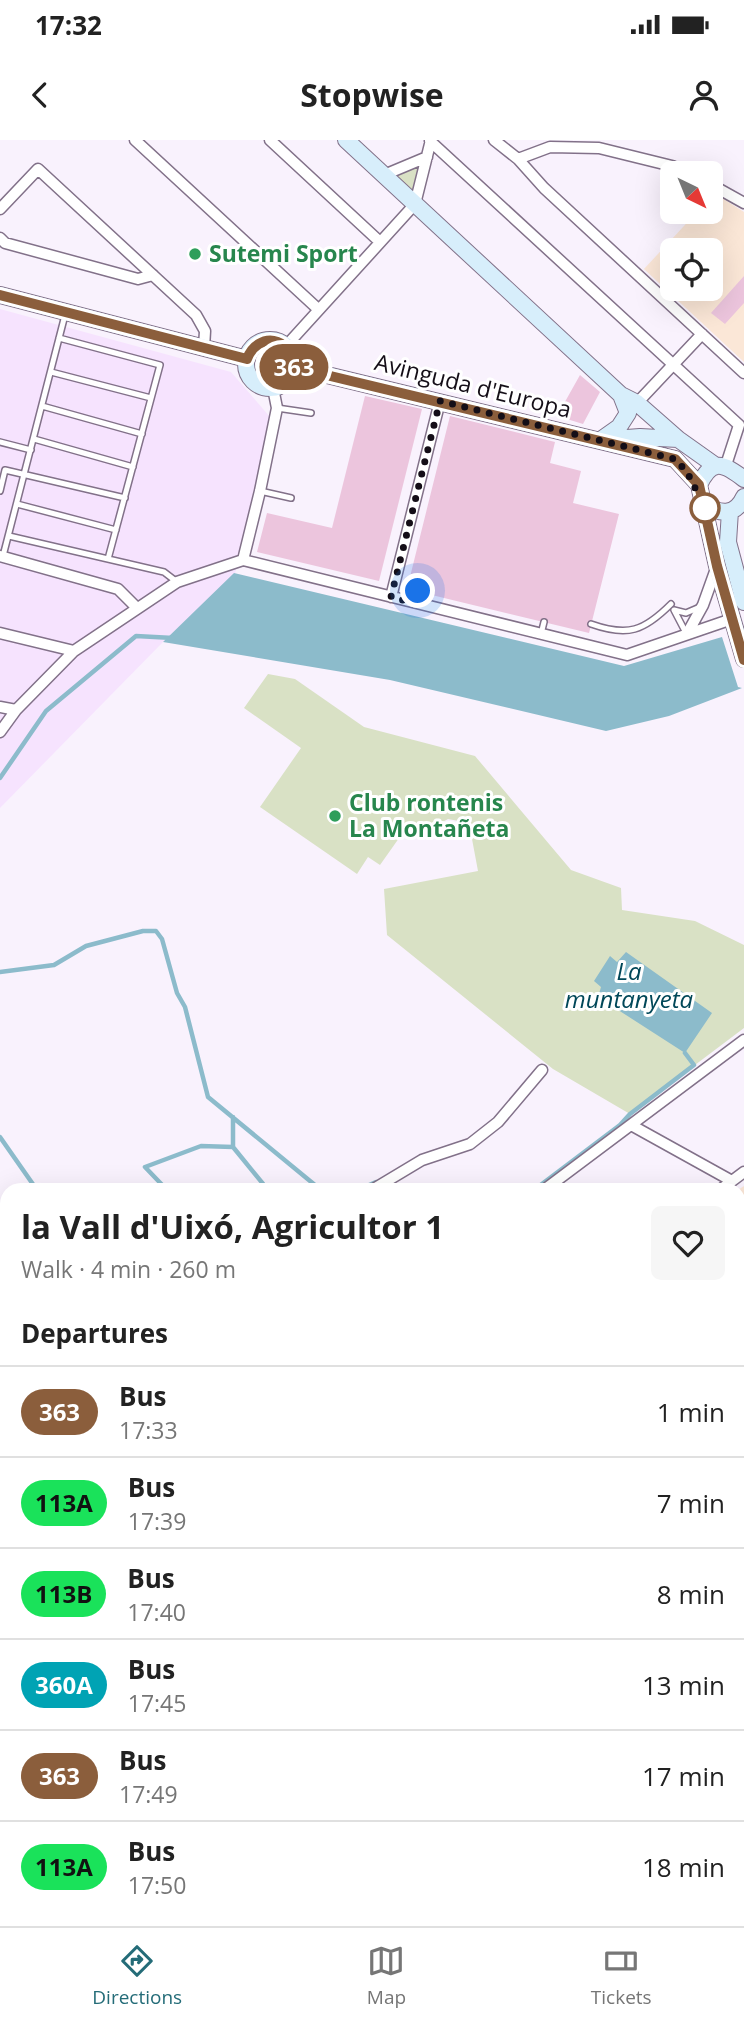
<!DOCTYPE html>
<meta charset="utf-8">
<style>
:root{--surface:#fff;--page:#f6f6f6;--text:#222;--muted:#767676;--line:#e0e0e0;--accent:#246c78}
body{margin:0;font-family:"Open Sans",sans-serif;background:var(--page);color:var(--text);height:100vh;display:flex;flex-direction:column;font-size:26px;white-space:nowrap}
*{box-sizing:border-box;margin:0}
p{font-size:23px;color:var(--muted)}
.icon{flex:none;width:38px;height:38px;fill:none;stroke:currentColor;stroke-width:2;stroke-linecap:round;stroke-linejoin:round}
.map{position:relative;flex:1;overflow:hidden}
.side{position:absolute;left:0px;top:1043px;width:746px;height:744px;display:flex;flex-direction:column;background:var(--surface);border-radius:21px 21px 0 0;box-shadow:0 7px 28px #0002}
.side>*{flex:none}
.badge{padding:0 14px;border-radius:23px;font-size:24px;line-height:46px}
.needle{width:46px;rotate:137deg}
.controls{position:absolute;left:660px;top:21px;display:grid;gap:14px}
.controls a{display:grid;place-items:center;width:63px;height:63px;border-radius:10px;background:var(--surface);box-shadow:0 7px 28px #0002;font-size:35px}
.you{position:absolute;width:35px;height:35px;margin:-18px;border:5px solid #fff;border-radius:50%;background:#1a73e8;box-shadow:0 0 0 10px #1a73e833}
.map>.badge{position:absolute;translate:-50% -50%;box-shadow:0 0 0 4px #fff}
h2{padding:0 21px;font-size:26px;line-height:63px}
.round{display:grid;place-items:center;flex:none;width:74px;height:74px;border-radius:10px;background:var(--page)}
.overview{display:flex;align-items:center;justify-content:space-between;height:119px;padding:0 21px}
h1{font-size:33px;font-weight:700;line-height:52px}
ul{padding:0;list-style:none}
li{display:flex;align-items:center;gap:21px;height:91px;padding:0 21px;border-top:2px solid var(--line)}
li div{flex:1}
li b{display:block;font-size:26px}
li em{font-style:normal}
li .badge{min-width:77px;font-weight:700;text-align:center}
.status{display:flex;justify-content:space-between;align-items:center;height:49px;padding:0 35px;background:var(--surface);direction:ltr}
.status svg{height:19px;fill:currentColor}
header{display:flex;justify-content:space-between;align-items:center;height:91px;padding:0 21px;background:var(--surface);font-size:32px;font-weight:700}
.menu{display:flex;justify-content:space-around;align-items:center;height:98px;border-top:2px solid var(--line);background:var(--surface);font-size:19px;color:var(--muted)}
.menu a{display:grid;justify-items:center;gap:4px}
.menu .selected{color:var(--accent)}
.map>svg:first-child{display:block}
</style>
<div class="status"><b>17:32</b><svg viewBox="0 0 49 12"><path d="M0 12V9h3v3zM5 12V6h3v6zM10 12V3h3v9zM15 12V0h3v12zM26 1h20v11H26zM47 4h2v5h-2z"/></svg></div>
<header><svg class="icon" aria-label="back" viewBox="0 0 24 24"><path d="M15 5l-7 7 7 7"/></svg>Stopwise<svg class="icon" aria-label="person" viewBox="0 0 24 24"><circle cx="12" cy="8" r="4"/><path d="M4 21q1-7 8-7t8 7"/></svg></header>
<div class="map">
<svg width="744" height="1786" viewBox="0 0 744 1786">
<rect width="100%" height="100%" fill="#f9f2fd"/>
<path fill="#f6e3fe" d="M0,169l231,63 39,45 -35,157 -72,68 -163,166z"/>
<path fill="#fbe7d7" fill-rule="evenodd" d="M714,53l30,19v150l-100,-93 53,-57h13l1,-15zM672,110h38v39h-38z
M744,1046v228l-5,4 -1,-228z"/>
<path fill="#d9e1c5" d="M427,17l-12,47 -31,-29z
M268,534l27,5 69,48 111,29 96,114 50,18 1,22 73,11 49,24v83l-114,86 -77,-45 -166,-134 -3,-46 94,-18 -9,-48 -21,-4 -25,14 -14,-9 -29,41 -12,-8 -11,17 -97,-67 41,-59 -57,-40z"/>
<path fill="#8cbbcb" d="M234,433l390,93 98,-29 16,50 4,1 -73,28 -63,15 -216,-51 -227,-38z
M626,812l86,61 -27,40 -87,-56 3,-10 -7,-6 16,-25 7,6z"/>
<g fill="none" stroke-linecap="round" stroke-linejoin="round">
<path stroke="#8cbbcb" stroke-width="4.5" d="M0,638l46,-67 90,-75 37,2
M0,832l54,-7 32,-19 57,-15h13l6,8 15,54 8,14 23,90 113,93
M233,977v30l35,43
M0,997l37,53
M167,1050l-22,-23 56,-21 32,1
M358,1050l18,-8
M534,1050l86,-65 10,-11 64,-49 -9,-12
M0,1105l7,10
M0,1214l7,-3"/>
</g>
<path fill="#ecc5dd" d="M744,136v27l-19,21 -14,-11z
M580,235l20,17 -17,32 -26,-8z
M365,256l57,13 -43,172 -122,-29 10,-39 65,15z
M450,276l105,26 -5,21 31,8 -8,32 46,11 -30,119 -182,-44z
M744,1694v92h-35l-5,-6h34v-82z
M555,1780h107l5,6h-107z"/>
<g fill="none" stroke-linecap="round" stroke-linejoin="round">
<g stroke="#827189" stroke-width="8">
<path id="lane" d="M59,198l101,27 -52,194
M51,232l100,26
M42,266l100,28
M277,268l34,5
M34,299l99,28
M0,302l31,8
M0,351l5,-21 120,28
M260,351l31,7
M17,364l99,26
M9,396l155,36 13,10
M3,416l62,-241
M591,484c37,13 53,7 80,-20
M686,493l-12,-23 12,3 14,-6
M541,494l3,-12"/>
</g>
<g stroke="#827189" stroke-width="13">
<path id="street" d="M135,0l183,169
M270,0l110,102
M494,0l24,19 26,29 200,185
M430,1l309,284 -13,40
M518,19l32,-12 49,1 73,18 15,7
M384,35l43,-18
M710,44l34,19
M0,69l38,-40 158,146 9,16 -1,17
M0,98l5,5 133,36 15,-4
M286,206l129,-142 16,-64
M637,263l65,-69
M0,416l118,33 19,19
M243,420l17,-69 17,-83 -4,-20
M391,457l49,-196
M0,493l74,18
M687,494l16,-29 14,-39
M0,567l16,3
M0,592l16,-22 58,-59 103,-69 66,-22 384,95 105,-36
M631,985l101,56
M372,1050l50,-30 48,-16 28,-22 44,-52
M544,1050l200,-150
M720,1050l24,-18
M0,1221l7,-4
M738,1331l6,7
M738,1495l6,7
M738,1607l6,-4
M738,1658l6,7
M252,1780l5,6
M390,1780l5,6
M538,1780l5,6
M684,1780l5,6
M513,1786l8,-6"/>
</g>
<g stroke="#827189" stroke-width="18">
<path id="secondary" d="M346,0l275,255 16,8 41,36 38,27
M0,155l247,64
M246 224a24 24 0 1 1 48 0a24 24 0 1 1-48 0Z
M294,227l381,92 24,26
M602,299l17,-12 9,-14 -7,-18
M614,299l26,-2 38,2
M744,339c-21,-16 -32,-21 -45,6l18,81 27,93
M704,364c15,10 31,13 40,-7
M730,371l-2,31 16,60
M738,1306l6,-4
M738,1322l6,-4
M83,1786l9,-6
M106,1786l9,-6"/>
</g>
<use href="#lane" stroke="#fff" stroke-width="5"/>
<use href="#street" stroke="#fff" stroke-width="10"/>
<use href="#secondary" stroke="#d7eefb" stroke-width="16"/>
</g>
<g fill="none" stroke-linecap="round" stroke-linejoin="round">
<g stroke="#fff" stroke-width="16">
<path id="line" d="M0,155l247,64c11,-28 45,-23 46,8l382,92 24,26 18,81 27,94"/>
</g>
<use href="#line" stroke="#8b5e3c" stroke-width="10"/>
<path stroke="#140e17" stroke-width="7" stroke-dasharray="0 12.6" d="M418,451l-3,12 -24,-6 49,-196 235,58 12,13 18,36"/>
</g>
<g fill="#2e9e5b" stroke="#fff" stroke-width="2.5">
<circle cx="195" cy="114" r="7"/>
<circle cx="335" cy="676" r="7"/>
</g>
<circle fill="#fff" stroke="#8b5e3c" stroke-width="3.5" cx="705" cy="368" r="14"/>
<g text-anchor="middle" stroke-width="6" stroke-linejoin="round" paint-order="stroke">
<g font-size="23" font-weight="bold" fill="#27864d" stroke="#fff" text-anchor="start">
<text x="209" y="122">Sutemi Sport</text>
<text x="349" y="671">Club rontenis<tspan x="349" dy="26">La Montañeta</tspan></text>
</g>
<g font-size="23" fill="#140e17" stroke="#fff">
<text transform="translate(473 246) rotate(14)" y="8">Avinguda d'Europa</text>
</g>
<g font-size="24" font-style="italic" fill="#004758" stroke="#fff">
<text x="629" y="840">La<tspan x="629" dy="28">muntanyeta</tspan></text>
</g>
</g>
</svg>
<div class="controls">
<a><svg class="needle" viewBox="-14 -14 28 28"><path d="M0-13l5 13h-10z" fill="#e53935"/><path d="M0 13l5-13h-10z" fill="#767676"/></svg></a>
<a><svg class="icon" aria-label="locate" viewBox="0 0 24 24"><circle cx="12" cy="12" r="6"/><path d="M12 2v4M12 18v4M2 12h4M18 12h4"/></svg></a>
</div>
<div class="you" style="left:418px;top:451px"></div>
<b class="badge" style="left:294px;top:227px;background:#8b5e3c;color:#fff">363</b>
<section class="side">
<div class="overview"><div><h1>la Vall d'Uixó, Agricultor 1</h1><p>Walk · 4 min · 260 m</p></div><a class="round"><svg class="icon" aria-label="heart" viewBox="0 0 24 24"><path d="M12 20l-8-8c-3-5 5-10 8-4 3-6 11-1 8 4z"/></svg></a></div>
<h2>Departures</h2>
<ul>
<li><span class="badge" style="background:#8b5e3c;color:#fff">363</span><div><b>Bus</b><p>17:33</p></div><em>1 min</em></li>
<li><span class="badge" style="background:#1ae25a;color:#111">113A</span><div><b>Bus</b><p>17:39</p></div><em>7 min</em></li>
<li><span class="badge" style="background:#1ae25a;color:#111">113B</span><div><b>Bus</b><p>17:40</p></div><em>8 min</em></li>
<li><span class="badge" style="background:#00a3b4;color:#fff">360A</span><div><b>Bus</b><p>17:45</p></div><em>13 min</em></li>
<li><span class="badge" style="background:#8b5e3c;color:#fff">363</span><div><b>Bus</b><p>17:49</p></div><em>17 min</em></li>
<li><span class="badge" style="background:#1ae25a;color:#111">113A</span><div><b>Bus</b><p>17:50</p></div><em>18 min</em></li>
</ul>
</section>
</div>
<nav class="menu">
<a class="selected"><svg class="icon" aria-label="directions" viewBox="0 0 24 24"><path d="M12 3l9 9-9 9-9-9zM9 14v-3h6M13 9l2 2-2 2"/></svg>Directions</a>
<a><svg class="icon" aria-label="map" viewBox="0 0 24 24"><path d="M3 6l6-2 6 2 6-2v14l-6 2-6-2-6 2zM9 4v14M15 6v14"/></svg>Map</a>
<a><svg class="icon" aria-label="tickets" viewBox="0 0 24 24"><path d="M3 7h18v10H3zM15 7v10"/></svg>Tickets</a>
</nav>
